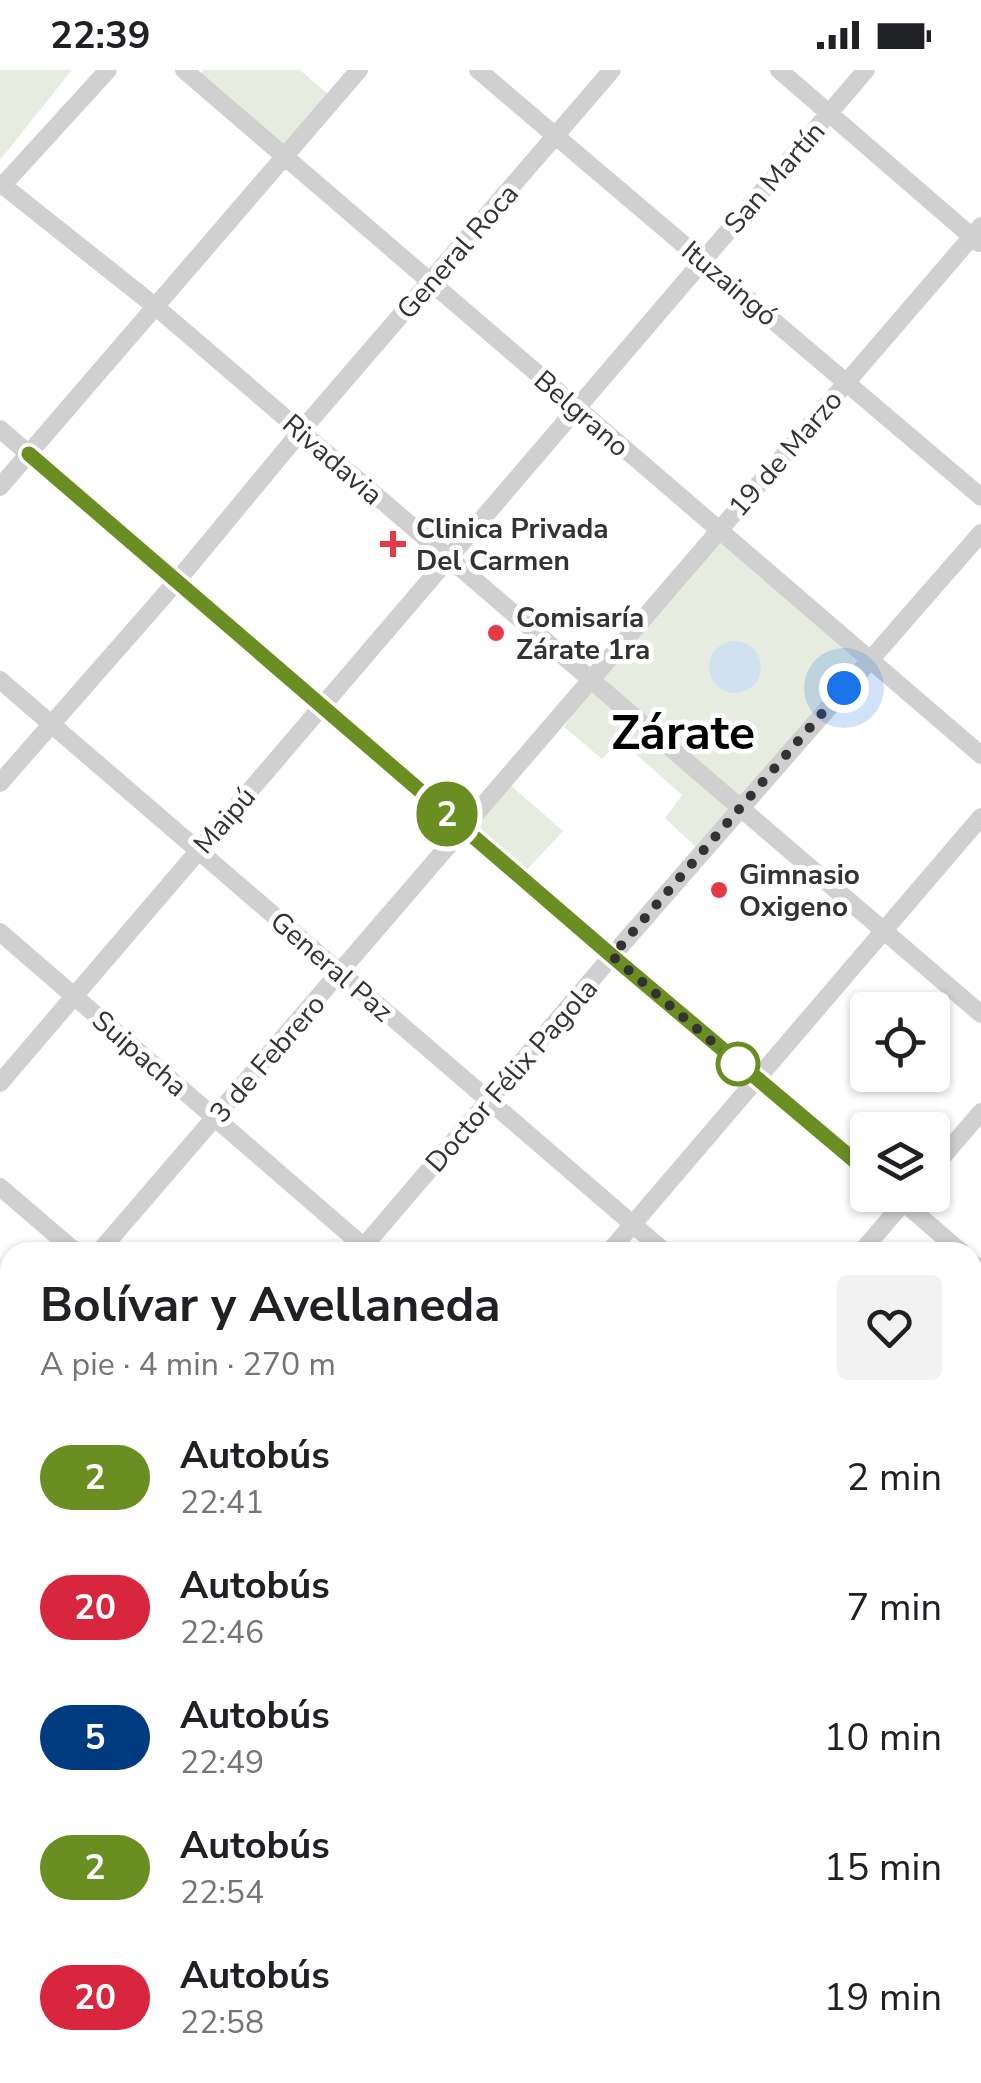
<!DOCTYPE html>
<html lang="es">
<meta charset="utf-8">
<style>
:root{--surface:#fff;--page:#f2f2f2;--text:#202124;--muted:#757577}
body{margin:0;font-family:"Nunito Sans",sans-serif;background:var(--page);color:var(--text);height:100vh;display:flex;flex-direction:column;font-size:38px;white-space:nowrap}
*{box-sizing:border-box;margin:0}
p{font-size:32px;color:var(--muted)}
.icon{flex:none;width:55px;height:55px;fill:none;stroke:currentColor;stroke-width:2;stroke-linecap:round;stroke-linejoin:round}
.map{position:relative;flex:1;overflow:hidden}
.details{position:absolute;left:0px;top:1172px;width:982px;height:842px;display:flex;flex-direction:column;background:var(--surface);border-radius:30px 30px 0 0;box-shadow:0 2px 8px #0004}
.details>*{flex:none}
.badge{padding:0 20px;border-radius:32px;font-size:35px;line-height:65px}
.tools{position:absolute;left:850px;top:922px;display:grid;gap:20px}
.tools a{display:grid;place-items:center;width:100px;height:100px;border-radius:10px;background:var(--surface);box-shadow:0 2px 8px #0004;font-size:50px}
.you{position:absolute;width:50px;height:50px;margin:-25px;border:8px solid #fff;border-radius:50%;background:#1a73e8;box-shadow:0 0 0 15px #1a73e833}
.map>.badge{position:absolute;translate:-50% -50%;box-shadow:0 0 0 5px #fff}
.round{display:grid;place-items:center;flex:none;width:105px;height:105px;border-radius:10px;background:var(--page)}
.summary{display:flex;align-items:center;justify-content:space-between;height:170px;padding:0 40px}
h1{font-size:48px;font-weight:700;line-height:75px}
ul{padding:0;list-style:none}
li{display:flex;align-items:center;gap:30px;height:130px;padding:0 40px}
li div{flex:1}
li b{display:block;font-size:38px}
li em{font-style:normal}
li .badge{min-width:110px;font-weight:700;text-align:center}
.status{display:flex;justify-content:space-between;align-items:center;height:70px;padding:0 50px;background:var(--surface);direction:ltr}
.status svg{height:28px;fill:currentColor}
.map>svg:first-child{display:block}
</style>
<div class="status"><b>22:39</b><svg viewBox="0 0 49 12"><path d="M0 12V9h3v3zM5 12V6h3v6zM10 12V3h3v9zM15 12V0h3v12zM26 1h20v11H26zM47 4h2v5h-2z"/></svg></div>
<div class="map">
<svg width="981" height="2013" viewBox="0 0 981 2013">
<rect width="100%" height="100%" fill="#fff"/>
<path fill="#e6ecdf" d="M0,0h72l-72,90z
M204,0h96l28,24 -45,54 -85,-71z
M719,472l6,1 133,116 -1,7 -117,133 -138,-114 1,-13z
M591,616l142,120 -36,42 -32,-30 17,-23 -62,-55 -18,19 -38,-32z
M508,713l55,48 -41,44 -54,-48z"/>
<path fill="#cfe2ee" d="M709 597a26 26 0 1 1 52 0a26 26 0 1 1-52 0Z"/>
<g fill="none" stroke-linecap="round" stroke-linejoin="round">
<path stroke="#d0d0d0" stroke-width="18" d="M184,0l797,685
M478,0l503,427
M779,0l200,173
M0,113l156,124 825,707
M3,115l105,-115
M0,359l612,527 256,216
M0,417l359,-417
M0,610l665,572
M0,713l177,-202 124,-150 311,-361
M0,862l370,320
M0,1013l866,-1013
M932,1099l49,-57
M0,1117l76,65
M895,1125l66,57
M99,1182l882,-1026
M359,1182l253,-296 369,-423
M609,1182l372,-435
M861,1182l49,-57
M972,1193l9,7
M0,1298l10,-12
M972,1342l9,-10
M0,1371l10,8
M972,1448l9,7
M0,1603l10,-12
M0,1617l10,9
M972,1642l9,-10
M972,1703l9,7
M0,1893l10,-12
M972,1932l9,-10
M972,1956l9,7
M156,2005l9,8
M447,2005l9,8
M738,2005l9,8
M394,2013l7,-8
M652,2013l7,-8
M904,2013l7,-8"/>
</g>
<g fill="none" stroke-linecap="round" stroke-linejoin="round">
<g stroke="#fff" stroke-width="22">
<path id="line" d="M29,384l583,502 256,216"/>
</g>
<use href="#line" stroke="#6b8e23" stroke-width="15"/>
<path stroke="#333" stroke-width="10" stroke-dasharray="0 18" d="M738,994l-126,-108 232,-268"/>
</g>
<g fill="#e63946" stroke="#fff" stroke-width="4">
<path d="M388 459h10v10h10v10h-10v10h-10v-10h-10v-10h10z"/>
<circle cx="496" cy="563" r="10"/>
<circle cx="719" cy="820" r="10"/>
</g>
<circle fill="#fff" stroke="#6b8e23" stroke-width="5" cx="738" cy="994" r="20"/>
<g text-anchor="middle" stroke-width="10" stroke-linejoin="round" paint-order="stroke">
<g font-size="28" fill="#333" stroke="#fff">
<text transform="translate(774 107) rotate(-49)" y="10">San Martín</text>
<text transform="translate(457 181) rotate(-49)" y="10">General Roca</text>
<text transform="translate(730 213) rotate(40)" y="10">Ituzaingó</text>
<text transform="translate(582 343) rotate(41)" y="10">Belgrano</text>
<text transform="translate(785 383) rotate(-49)" y="10">19 de Marzo</text>
<text transform="translate(333 389) rotate(41)" y="10">Rivadavia</text>
<text transform="translate(224 750) rotate(-49)" y="10">Maipú</text>
<text transform="translate(332 896) rotate(41)" y="10">General Paz</text>
<text transform="translate(140 983) rotate(41)" y="10">Suipacha</text>
<text transform="translate(267 988) rotate(-49)" y="10">3 de Febrero</text>
<text transform="translate(511 1005) rotate(-49)" y="10">Doctor Félix Pagola</text>
</g>
<g font-size="28" font-weight="bold" fill="#333" stroke="#fff" text-anchor="start">
<text x="416" y="468">Clinica Privada<tspan x="416" dy="32">Del Carmen</tspan></text>
<text x="516" y="557">Comisaría<tspan x="516" dy="32">Zárate 1ra</tspan></text>
<text x="739" y="814">Gimnasio<tspan x="739" dy="32">Oxigeno</tspan></text>
</g>
<g font-size="48" font-weight="bold" fill="#000" stroke="#fff">
<text x="683" y="679">Zárate</text>
</g>
</g>
</svg>
<div class="tools">
<a><svg class="icon" aria-label="locate" viewBox="0 0 24 24"><circle cx="12" cy="12" r="6"/><path d="M12 2v4M12 18v4M2 12h4M18 12h4"/></svg></a>
<a><svg class="icon" aria-label="layers" viewBox="0 0 24 24"><path d="M12 4l9 5-9 5-9-5zM3 14l9 5 9-5"/></svg></a>
</div>
<div class="you" style="left:844px;top:618px"></div>
<b class="badge" style="left:447px;top:744px;background:#6b8e23;color:#fff">2</b>
<section class="details">
<div class="summary"><div><h1>Bolívar y Avellaneda</h1><p>A pie · 4 min · 270 m</p></div><a class="round"><svg class="icon" aria-label="heart" viewBox="0 0 24 24"><path d="M12 20l-8-8c-3-5 5-10 8-4 3-6 11-1 8 4z"/></svg></a></div>
<ul>
<li><span class="badge" style="background:#6b8e23;color:#fff">2</span><div><b>Autobús</b><p>22:41</p></div><em>2 min</em></li>
<li><span class="badge" style="background:#d7263d;color:#fff">20</span><div><b>Autobús</b><p>22:46</p></div><em>7 min</em></li>
<li><span class="badge" style="background:#003b80;color:#fff">5</span><div><b>Autobús</b><p>22:49</p></div><em>10 min</em></li>
<li><span class="badge" style="background:#6b8e23;color:#fff">2</span><div><b>Autobús</b><p>22:54</p></div><em>15 min</em></li>
<li><span class="badge" style="background:#d7263d;color:#fff">20</span><div><b>Autobús</b><p>22:58</p></div><em>19 min</em></li>
</ul>
</section>
</div>
